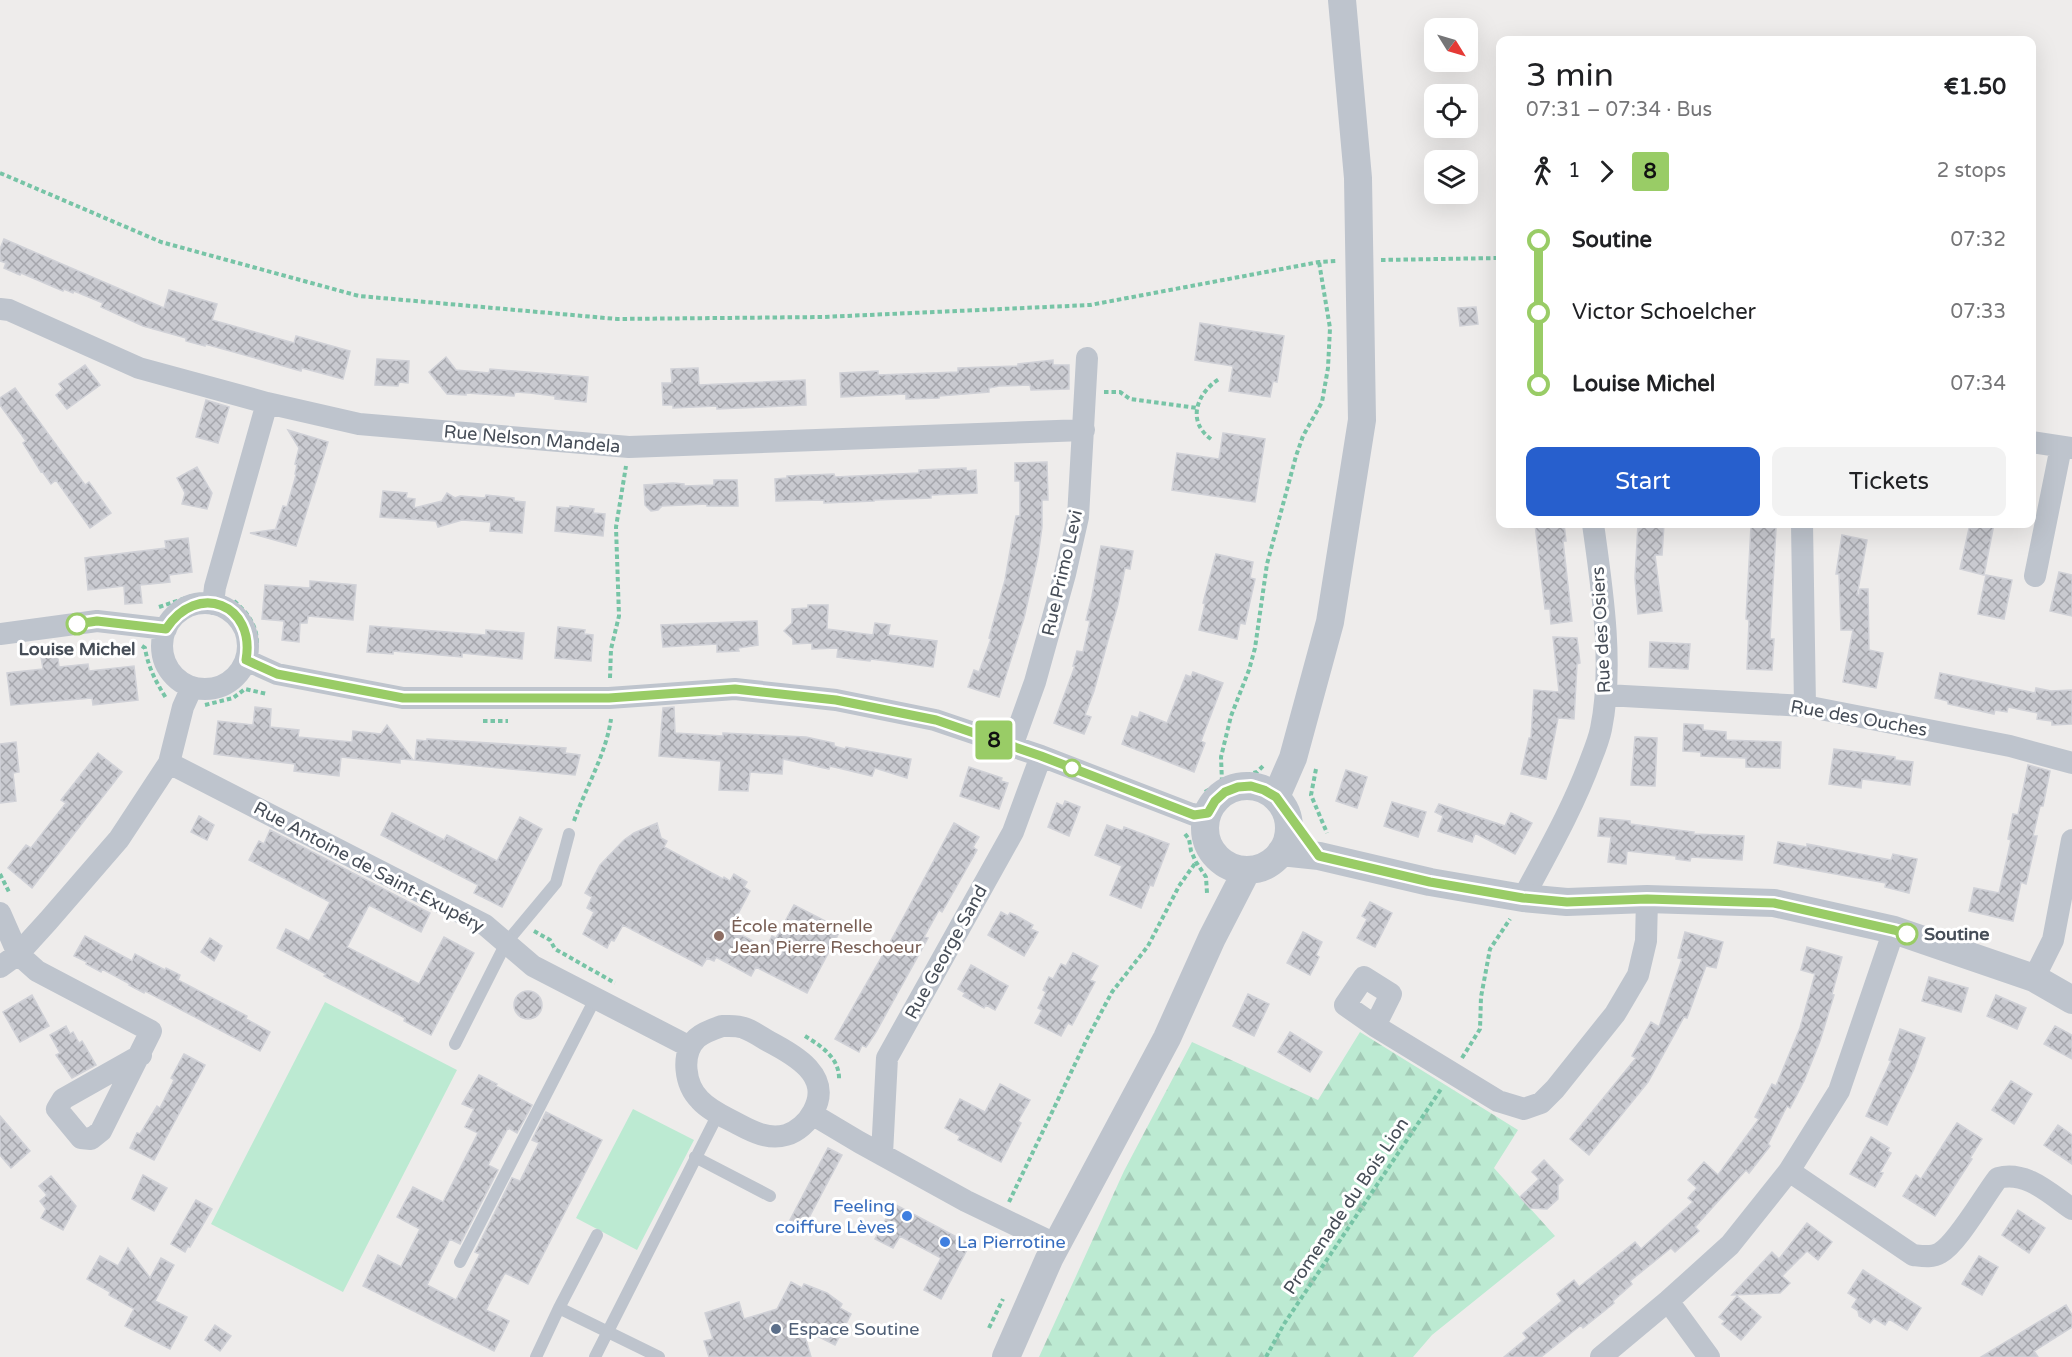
<!DOCTYPE html>
<meta charset="utf-8">
<style>
:root{--surface:#fff;--page:#f2f2f2;--text:#202124;--muted:#757577;--accent:#275fcd}
body{margin:0;font-family:"Varela Round",sans-serif;background:var(--page);color:var(--text);height:100vh;display:flex;flex-direction:column;font-size:22px;white-space:nowrap}
*{box-sizing:border-box;margin:0}
p{font-size:20px;color:var(--muted)}
.icon{flex:none;width:33px;height:33px;fill:none;stroke:currentColor;stroke-width:2;stroke-linecap:round;stroke-linejoin:round}
.map{position:relative;flex:1;overflow:hidden}
.drawer{position:absolute;left:1496px;top:36px;width:540px;height:492px;display:flex;flex-direction:column;background:var(--surface);border-radius:12px;box-shadow:0 6px 24px #0002}
.drawer>*{flex:none}
.badge{padding:0 12px;border-radius:4px;font-size:21px;line-height:39px}
.needle{width:39px;rotate:127deg}
.tools{position:absolute;left:1424px;top:18px;display:grid;gap:12px}
.tools a{display:grid;place-items:center;width:54px;height:54px;border-radius:12px;background:var(--surface);box-shadow:0 6px 24px #0002;font-size:30px}
.map>.badge{position:absolute;translate:-50% -50%;box-shadow:0 0 0 3px #fff}
.legs{display:flex;align-items:center;gap:9px;height:66px;padding:0 30px;font-size:20px}
.legs p{margin-inline-start:auto}
.overview{display:flex;align-items:center;justify-content:space-between;height:102px;padding:0 30px}
h1{font-size:33px;font-weight:600;line-height:45px}
.action{display:flex;gap:12px;margin-top:auto;padding:12px 30px}
.action a{flex:1;height:69px;border-radius:12px;background:var(--accent);color:#fff;font-size:24px;font-weight:600;line-height:69px;text-align:center}
.action a+a{background:var(--page);color:var(--text)}
ul{padding:0 30px;list-style:none}
li{display:flex;align-items:center;gap:21px;height:72px;font-size:22px}
li i{display:grid;place-items:center;width:9px;height:100%;margin:0 8px;background:currentColor}
li i::after{content:'';width:15px;height:15px;margin:-8px;border:4px solid;border-radius:50%;background:var(--surface)}
li p{margin-inline-start:auto}
li:first-child i{background:linear-gradient(#0000 50%,currentColor 0)}
li:last-child i{background:linear-gradient(currentColor 50%,#0000 0)}
.map>svg:first-child{display:block}
</style>
<div class="map">
<svg width="2072" height="1357" viewBox="0 0 2072 1357">
<defs>
<pattern id="forest-firs" width="22" height="20" patternUnits="userSpaceOnUse" patternTransform="scale(1.5)"><rect width="22" height="20" fill="#bcead2"/><path d="M5 1l3.5 6h-7zM16 11l3.5 6h-7z" fill="#a3cab6"/></pattern>
<pattern id="building-cross-hatch" width="8" height="8" patternUnits="userSpaceOnUse" patternTransform="scale(1.5)"><rect width="8" height="8" fill="#c9cad0"/><path d="M0 0l8 8M0 8l8-8" fill="none" stroke="#a5a6ac"/></pattern>
</defs>
<rect width="100%" height="100%" fill="#eeeceb"/>
<path fill="url(#forest-firs)" d="M1360,1032l158,98 -24,38 61,68 -123,99 -19,22h-374l85,-186 68,-129 126,58z"/>
<path fill="#bcead2" d="M325,1002l132,68 -114,222 -132,-68z
M633,1109l61,31 -57,110 -61,-32z"/>
<path fill="url(#building-cross-hatch)" stroke="#d0d1d7" stroke-width="1.5" d="M4,239l160,69 5,-18 48,14 -5,16 82,23 2,-7 54,15 -7,28 -41,-11 -1,3 -96,-27v2l-19,-5v-3l-43,-12 -42,-19 2,-4 -29,-12 -1,2 -9,-4 -1,2 -42,-18 -1,2 -16,-7 2,-5 -6,-2v-12z
M1476,307l2,17 -18,2 -2,-18z
M1200,323l84,13 -7,46 -4,-1 -3,16 -41,-6 4,-25 -38,-6z
M446,357l10,13 33,3 1,-4 98,8 -2,25 -31,-3v-3l-25,-3 -15,-1 -1,4 -48,-3v2l-19,-1 -18,-22z
M377,359l32,2 -1,22 -9,-1 -1,4 -23,-1z
M1053,360v5h16v24l-38,1 -1,-5 -31,1 -10,2v4l-50,4v2l-33,1v-5l-65,3 -1,-24 38,-2v4l80,-3v-4l60,-2v-2z
M85,365l15,20 -33,24 -11,-14 7,-6 -4,-5z
M698,368l1,17 106,-5 1,25 -89,4v-3l-44,2v-3h-10l-1,-22h10l-1,-14z
M15,388l70,97 4,-3 22,31 -21,15 -34,-48 -5,4 -9,-13 -1,1 -18,-29 3,-2 -26,-36v-7z
M206,400l23,7 -11,36 -22,-6z
M288,430l40,12 -32,104 -46,-13 28,-4 -2,-1 7,-22 4,1 9,-32 -1,-1 2,-9 -2,-1 4,-16z
M1223,433l42,6 -10,63 -83,-12 5,-37 42,6z
M1047,462l1,38h-6v27l-4,29 -14,62 -25,79 -31,-10 6,-17 5,2 12,-33 -2,-1 16,-58 11,-64h4v-35h-5v-18z
M197,467l15,26 -5,16 -25,-5 3,-11 -8,-15z
M966,468v3l10,-1 1,23 -46,2v3l-57,2v1l-50,2v-3l-48,1 -1,-22 12,-1v-2l47,-2 1,3 84,-4v-3z
M714,480h23l1,26h-31v-2l-45,2 -4,4 -7,1 -6,-6 -1,-20 29,-2 11,1v2l30,-1z
M383,491l24,2 -1,5 9,1 -1,9 28,-7 5,-8 8,5 5,-2 25,2 1,-3 28,3v3l11,1 -3,31 -32,-2 1,-9 -29,-2 -24,7 -2,-6 -56,-4z
M570,506l24,3 -1,4 12,1 -2,22 -48,-5 2,-24 13,1z
M1535,524h29l2,17h-3l9,80 -21,3 -1,-15h-5z
M1638,524h26l-2,31h-7l7,56 -24,3 -3,-36z
M1970,524h24l-10,51 -24,-6z
M1751,526l25,2 -6,111h4l-2,31 -25,-1 2,-49 -3,-1z
M1842,535l25,5 -10,55h2l1,-6h8l1,61 14,3 -7,35 -33,-6 10,-52h-12l-2,-56h-3z
M188,538l4,34 -23,3 1,7 -30,3 2,18 -17,1 -1,-18 -36,4 -3,-32 81,-10 -1,-7z
M1101,546l32,5 -3,18 -5,-1 -7,36 -24,87 -9,24 6,2 -7,17 -30,-11 21,-57h-2l4,-15 6,1 7,-31 -4,-1 6,-24z
M1216,554l37,8 -3,16 5,1 -10,45 -5,-1 -3,16 -38,-9 6,-26 -2,-1z
M2059,572l13,3v41l-22,-5z
M1986,575l26,5 -8,39 -26,-5z
M310,581l46,4 -3,35 -45,-4 -1,7h-7l-1,19 -17,-2 2,-19 -22,-2 3,-34 45,3z
M808,605h20l-1,24 46,6 2,-12 15,2 -2,10 49,6 -4,26 -62,-8 -1,2 -33,-4 1,-9 -26,1v-6l-19,1v-5l-9,-8 8,-8v-14l16,-1z
M757,621l1,24 -20,3 1,3 -22,1v-8l-54,3 -2,-22z
M370,626l116,9v-5l38,3 -2,26 -60,-6v4l-69,-6v3l-26,-2z
M558,627l27,3 -1,4 9,1 -2,26 -36,-3z
M1553,637l24,1 3,25 -3,1 -3,55 -16,-1 -12,61 -25,-5 8,-36h2l3,-48 25,2z
M1650,642l40,2 -2,25 -39,-2z
M57,649l2,18 29,-3 1,7 45,-5 4,34 -45,5 -1,-7 -81,7 -4,-32 36,-4 -3,-18z
M1193,672l30,11 -22,58 4,2 -11,29 -72,-28 10,-28 6,2 2,-6 27,11 19,-48 5,2z
M1940,673l95,20 1,-5 15,3 21,-1v34l-20,1v-4l-15,-2 1,-6 -30,-6 -1,5 -12,-2 -1,4 -46,-10v-3l-13,-3z
M255,707l16,2 -1,18 29,3 -1,7 54,5 1,-11 28,3 6,-9 26,35 -13,-1v4l-59,-6 -2,19 -45,-5 1,-7 -81,-10 4,-33 35,4z
M674,707l1,26 48,3v-3l83,4 28,6v3l11,3 1,-2 65,12 -4,19 -32,-10 -3,8 -42,-10 -1,3 -46,-10 -1,15 -32,-2 -2,19 -29,-1 2,-29 -62,-5 4,-48z
M1684,724l19,1v5l23,2v8l55,2 -1,26 -34,-1v-9l-45,-2v-4l-18,-1z
M1635,737l22,1 -2,48 -24,-1z
M427,739l139,9 -1,5 15,2 -5,20 -160,-15 2,-20 10,1z
M16,742l3,30 -6,1 3,28 -16,2v-59z
M1834,749l61,8v3l18,2 -3,23 -48,-6 -1,9 -32,-4z
M98,753l24,19 -90,116 -24,-20 18,-23 5,3 17,-22 18,-23 -5,-3z
M2028,765l22,6 -7,35h-3l-7,30h4l-11,48 -5,-2 -8,39 -44,-10 5,-23 25,5 12,-53 -3,-1 5,-25 5,1z
M969,767l33,11 -1,3 7,2 -9,26 -39,-13z
M1346,770l21,7 -10,31 -21,-7z
M1065,801l15,6 -11,29 -21,-9 9,-24 6,3z
M1392,802l34,10 -8,25 -34,-11z
M1439,804l66,22 6,-13 21,10 -17,31 -40,-21 -3,9 -34,-11 5,-15 -8,-4z
M392,813l52,27 3,-5 50,26 23,-44 22,12 -40,78 -28,-14 4,-8 -97,-50z
M199,816l15,9 -7,15 -16,-8z
M1600,818l30,3v3l64,8 -1,2 51,2 -2,24 -51,-3 -1,4 -14,-2v-3l-49,-5 -1,13 -18,-2 3,-25 -13,-1z
M657,823l4,15 6,3 -3,6 59,32 1,-2 6,4 4,-7 13,8 -3,5 6,4 -20,38 36,19 6,-12 4,2 18,-33 47,24 -34,64 -51,-26 -5,9 -35,-19 -2,4 -7,-3 -5,8 -79,-41 -9,16 -3,-1 -4,8 -24,-14 11,-22 -7,-4 5,-11 -7,-4 15,-28 24,-25 10,-7z
M954,823l25,14 -6,10 4,3 -35,62 -3,-2 -15,27 4,1 -52,94 -10,15 -4,-2 -3,7 -24,-13 59,-104z
M1107,825l16,6 1,-4 45,17 -16,42 -3,-1 -9,23 -31,-13 12,-29 -27,-11z
M270,830l160,83 -9,19 -52,-27 -22,42 72,37 25,-47 30,16 -43,82 -27,-14 1,-3 -81,-42 2,-2 -49,-26 9,-19 23,12 21,-39 -81,-42 10,-19 5,3z
M1778,842l29,5v-3l84,16 2,-6 24,5 -8,34 -24,-6 1,-4 -112,-20z
M1370,902l22,11 -17,34 -18,-9 10,-19 -5,-3z
M1001,912l7,4 2,-3 7,3 16,9 -2,4 7,3 -14,24 -36,-21z
M1303,932l19,10 -6,13 3,2 -9,18 -23,-12z
M1685,932l38,10 -7,26 -10,-2 -19,52 -3,-1 -36,65 -59,73 -19,-16 66,-81 -4,-2 19,-34 8,5 23,-68 -4,-1z
M85,936l47,25 3,-7 30,16 1,-2 14,7 -2,5 69,36 -1,3 24,13 -10,19 -115,-60 -1,2 -15,-8 1,-1 -28,-15 -1,3 -15,-8 1,-2 -13,-6z
M210,938l12,8 -8,15 -13,-9z
M1807,947l35,10 -10,37 2,1 -14,46 -16,40 -14,27 -3,-2 -19,38 2,2 -21,27 -3,-3 -51,57 4,4 -24,21 -4,-4 -41,33 2,3 -19,17 1,2 -31,25 -2,-3 -40,32h-37l23,-19 -4,-5 39,-32 -5,-7 17,-14 5,7 56,-45 6,7 52,-47 -5,-4 9,-10 -9,-8 16,-18 14,13 41,-56 -4,-2 17,-33 4,2 24,-58 15,-54 -14,-4z
M1073,953l25,13 -8,14 5,2 -23,43 -4,-2 -7,13 -26,-13 7,-13 -4,-2 8,-16 -3,-2 6,-13 4,2 8,-15 5,2z
M971,965l37,21 -13,24 -9,-5 -2,3 -21,-12 2,-3 -7,-4z
M1929,977l39,11 -7,24 -39,-11z
M514 1005a14 14 0 1 1 28 0a14 14 0 1 1-28 0Z
M1248,994l21,10 -15,32 -21,-10z
M32,995l17,31 -29,16 -17,-30z
M1996,995l30,13 -9,21 -30,-13z
M66,1026l4,8 3,-2 6,11 3,-2 14,24 -24,13 -16,-23 4,-2 -10,-18z
M2055,1026l17,9v24l-28,-15z
M1900,1029l25,9 -11,31 -27,56 -21,-9 25,-55 -2,-1z
M1290,1032l32,20 -12,20 -32,-20z
M184,1054l21,11 -51,95 -24,-12 7,-15 3,1 17,-28 3,2 14,-28 -3,-2z
M479,1075l18,9 -1,2 36,19 -15,28 -9,-5 -20,37 10,5 -38,74 -10,-5 -23,46 29,15 24,-46 -5,-2 37,-74 8,3 19,-38 -7,-3 14,-28 56,28 -74,144 -23,-11 -6,11 -13,26 23,11 -15,30 -131,-65 15,-31 23,12 19,-38 -23,-12 16,-30 30,15 35,-69 -13,-6 9,-18 -12,-5z
M2011,1081l21,13 -18,30 -22,-14z
M1000,1084l30,16 -12,21 3,2 -20,39 -43,-22 2,-4 -15,-8 15,-29 25,13z
M0,1116l30,35 -19,17 -11,-13z
M1957,1123l25,16 -12,19 2,1 -37,57 -32,-20 13,-21 5,4z
M2058,1125l14,10v29l-28,-19z
M1871,1137l18,11 -2,3 4,2 -11,19 3,1 -8,14 -25,-13z
M828,1148l14,7 -38,72 -14,-7z
M1544,1160l19,20 -5,5v14l-11,10 -17,-1 -10,-11 19,-18 -7,-7z
M143,1175l24,13 -13,23 -22,-12z
M51,1176l25,30 -13,24 -22,-12 5,-9 -6,-8 7,-6 -8,-9z
M196,1200l16,9 -22,38 -2,-1 -3,6 -14,-8z
M894,1204l76,40 -29,55 -17,-9 17,-32 -41,-22 -7,12 -18,-9z
M2018,1210l27,18 -16,25 -27,-18z
M1807,1223l25,19 -14,18 -11,-9 -25,25 8,7 -10,10 -48,2 40,-43 7,7z
M128,1248l22,30 11,-20 13,7 -19,36 32,16 -17,32 -45,-23 9,-17 -25,-14 1,-3 -23,-13 13,-23 18,10z
M1979,1256l19,11 -16,28 -20,-11z
M1863,1270l58,38 -14,22 -18,-11 -4,6 -11,-7 -4,5 -11,-7 -1,-5 -6,-4 5,-8 -9,-6z
M791,1282l11,6 2,-4 23,9 15,11 -2,4 11,6 -16,31 -32,-16 8,28h-102l-5,-16 9,-2 -8,-26 34,-11 5,17 33,-10z
M1737,1296l24,21 -20,23 -19,-16 3,-3 -6,-4z
M2066,1305l6,10v12l-38,24 4,6h-57z
M215,1325l16,11 -11,15 -15,-11z"/>
<g fill="none" stroke-linecap="round" stroke-linejoin="round">
<path stroke="#77c4a6" stroke-width="4" stroke-dasharray="4.5 3" stroke-linecap="butt" d="M0,173l161,69 198,54 258,23 206,-2 267,-12 229,-43 18,-1
M1381,260l119,-2
M1104,392h16l10,7 67,9
M1211,439c-25,-18 -14,-46 8,-60
M234,601c13,11 23,24 23,42
M159,607l36,-12
M142,646l3,2c3,19 11,34 21,50
M610,678l1,-29 8,-33 -3,-89 10,-61
M205,705l28,-7 12,-9 22,5
M483,721h25
M1316,769l-5,26 16,38
M1222,782l-1,-25 10,-41 18,-46 6,-22 12,-84 29,-108 7,-20 19,-34 6,-34 2,-40 -11,-66
M1205,792l17,-10 35,-10 6,-6
M574,821c12,-34 32,-67 37,-102
M1185,834l4,5 2,12 5,11 10,15 1,16
M0,874l10,20
M534,931l16,9 5,9 60,34
M805,1036c16,10 35,22 34,44
M1462,1058l18,-29 1,-32 9,-48 20,-30
M1009,1202l78,-163 25,-47 36,-46 31,-60 17,-24
M989,1328l14,-29
M1266,1357l18,-33 157,-235"/>
<path stroke="#bec4cd" stroke-width="12" d="M455,1044l51,-101 50,-60 13,-49
M695,1157l75,39
M460,1262l135,-263
M559,1308l38,-73
M536,1357l23,-49 100,49
M595,1357l123,-243"/>
<path stroke="#bec4cd" stroke-width="22" d="M0,309l9,1 130,58 128,35 92,21 270,23 455,-17
M2031,442l41,6
M1802,524l3,182
M2035,576l26,-129
M162 646a43 43 0 1 1 86 0a43 43 0 1 1-86 0Z
M213,604l2,-17 52,-184
M0,634l97,-13 69,8
M246,660l31,14 126,24h206l126,-9 101,11 99,20 106,36 153,59 14,-2
M1606,695l199,11 205,40 62,17
M1012,746l23,-64 30,-108 13,-57 9,-159
M169,763l316,162 48,41 157,81
M1523,898c24,-45 50,-90 68,-139 4,-10 8,-20 10,-30 13,-64 1,-141 -8,-205
M0,913l18,41 19,17 114,60 -50,100 -10,8 -10,-1 -24,-29 6,-10 78,-44
M0,967l18,-13 30,-33 71,-82 50,-76 14,-56 9,-20
M2034,978l19,-38 19,-100
M722,1026c7,0 15,-1 22,2 9,3 17,9 24,13 27,14 65,35 45,71 -5,10 -16,20 -27,23 -17,5 -33,-3 -48,-11 -13,-7 -28,-13 -38,-24 -15,-15 -20,-46 -3,-62 7,-6 16,-9 25,-12z
M1375,1026l16,-32 -27,-17 -19,28 30,21 123,75 26,8 17,-6 14,-14 60,-75 23,-39 8,-34 1,-42
M812,1114l47,28 107,59 91,44
M882,1154l5,-96 126,-226 28,-76
M1789,1171l124,84c9,1 19,3 27,-2 17,-9 44,-57 58,-75 28,-8 52,16 74,31
M1668,1301l41,56
M1601,1357l67,-56 62,-56 59,-74 50,-80 55,-161"/>
<path stroke="#bec4cd" stroke-width="28" d="M1205 828a42 42 0 1 1 84 0a42 42 0 1 1-84 0Z
M1276,797l17,-39 37,-136 32,-202 -4,-242 -16,-178
M1281,852l38,4 111,26 93,16 44,4 80,-3 127,4 120,27 140,48 38,22
M1006,1357l43,-98 118,-221 45,-100 35,-68"/>
</g>
<g fill="none" stroke-linecap="round" stroke-linejoin="round">
<g stroke="#fff" stroke-width="14">
<path id="line-1" d="M77,624l20,-3 69,8c31,-48 90,-25 80,31l31,14 126,24h206l126,-9 101,11 100,20 105,36 153,59 14,-2 7,-12 10,-9 13,-5 13,-1 13,4 12,7 43,59 111,26 93,16 44,4 80,-3 127,4 120,27 13,4"/>
</g>
<use href="#line-1" stroke="#9c6" stroke-width="9"/>
</g>
<g fill="#fff" stroke="#9c6" stroke-width="3">
<circle cx="77" cy="624" r="10"/>
<circle cx="1072" cy="768" r="8"/>
<circle cx="1907" cy="934" r="10"/>
</g>
<circle fill="#8d6e63" stroke="#fff" stroke-width="2" cx="719" cy="936" r="6"/>
<g fill="#3f7fe0" stroke="#fff" stroke-width="2">
<circle cx="907" cy="1216" r="6"/>
<circle cx="945" cy="1242" r="6"/>
</g>
<circle fill="#5c6f8a" stroke="#fff" stroke-width="2" cx="776" cy="1329" r="6"/>
<g text-anchor="middle" stroke-width="6" stroke-linejoin="round" paint-order="stroke">
<g font-size="18" fill="#464d57" stroke="#fff">
<text transform="translate(532 439) rotate(5)" y="6">Rue Nelson Mandela</text>
<text transform="translate(1062 573) rotate(-77)" y="6">Rue Primo Levi</text>
<text transform="translate(1601 630) rotate(-93)" y="6">Rue des Osiers</text>
<text transform="translate(1859 718) rotate(10)" y="6">Rue des Ouches</text>
<text transform="translate(369 867) rotate(28)" y="6">Rue Antoine de Saint-Exupéry</text>
<text transform="translate(946 952) rotate(-61)" y="6">Rue George Sand</text>
<text transform="translate(1346 1206) rotate(-56)" y="6">Promenade du Bois Lion</text>
</g>
<g font-size="18" font-weight="bold" fill="#464d57" stroke="#fff">
<text x="77" y="655">Louise Michel</text>
<text x="1924" y="940" text-anchor="start">Soutine</text>
</g>
<g font-size="18" fill="#785e54" stroke="#fff" text-anchor="start">
<text x="731" y="932">École maternelle<tspan x="731" dy="21">Jean Pierre Reschoeur</tspan></text>
</g>
<g font-size="18" fill="#366cbe" stroke="#fff" text-anchor="end">
<text x="895" y="1212">Feeling<tspan x="895" dy="21">coiffure Lèves</tspan></text>
<text x="957" y="1248" text-anchor="start">La Pierrotine</text>
</g>
<g font-size="18" fill="#4e5e75" stroke="#fff" text-anchor="start">
<text x="788" y="1335">Espace Soutine</text>
</g>
</g>
</svg>
<div class="tools">
<a><svg class="needle" viewBox="-14 -14 28 28"><path d="M0-13l5 13h-10z" fill="#e53935"/><path d="M0 13l5-13h-10z" fill="#757577"/></svg></a>
<a><svg class="icon" aria-label="locate" viewBox="0 0 24 24"><circle cx="12" cy="12" r="6"/><path d="M12 2v4M12 18v4M2 12h4M18 12h4"/></svg></a>
<a><svg class="icon" aria-label="layers" viewBox="0 0 24 24"><path d="M12 4l9 5-9 5-9-5zM3 14l9 5 9-5"/></svg></a>
</div>
<b class="badge" style="left:994px;top:740px;background:#9c6;color:#111">8</b>
<section class="drawer">
<div class="overview"><div><h1>3 min</h1><p>07:31 – 07:34 · Bus</p></div><b>€1.50</b></div>
<div class="legs"><svg class="icon" aria-label="walk" viewBox="0 0 24 24"><circle cx="13" cy="4" r="2"/><path d="M13 8l-2 6 4 7M11 14l-3 7M7 12l3-4h3l4 4"/></svg>1<svg class="icon" aria-label="forward" viewBox="0 0 24 24"><path d="M9 5l7 7-7 7"/></svg><b class="badge" style="background:#9c6;color:#111">8</b><p>2 stops</p></div>
<ul>
<li><i style="color:#9c6"></i><b>Soutine</b><p>07:32</p></li>
<li><i style="color:#9c6"></i><span>Victor Schoelcher</span><p>07:33</p></li>
<li><i style="color:#9c6"></i><b>Louise Michel</b><p>07:34</p></li>
</ul>
<div class="action"><a>Start</a><a>Tickets</a></div>
</section>
</div>
